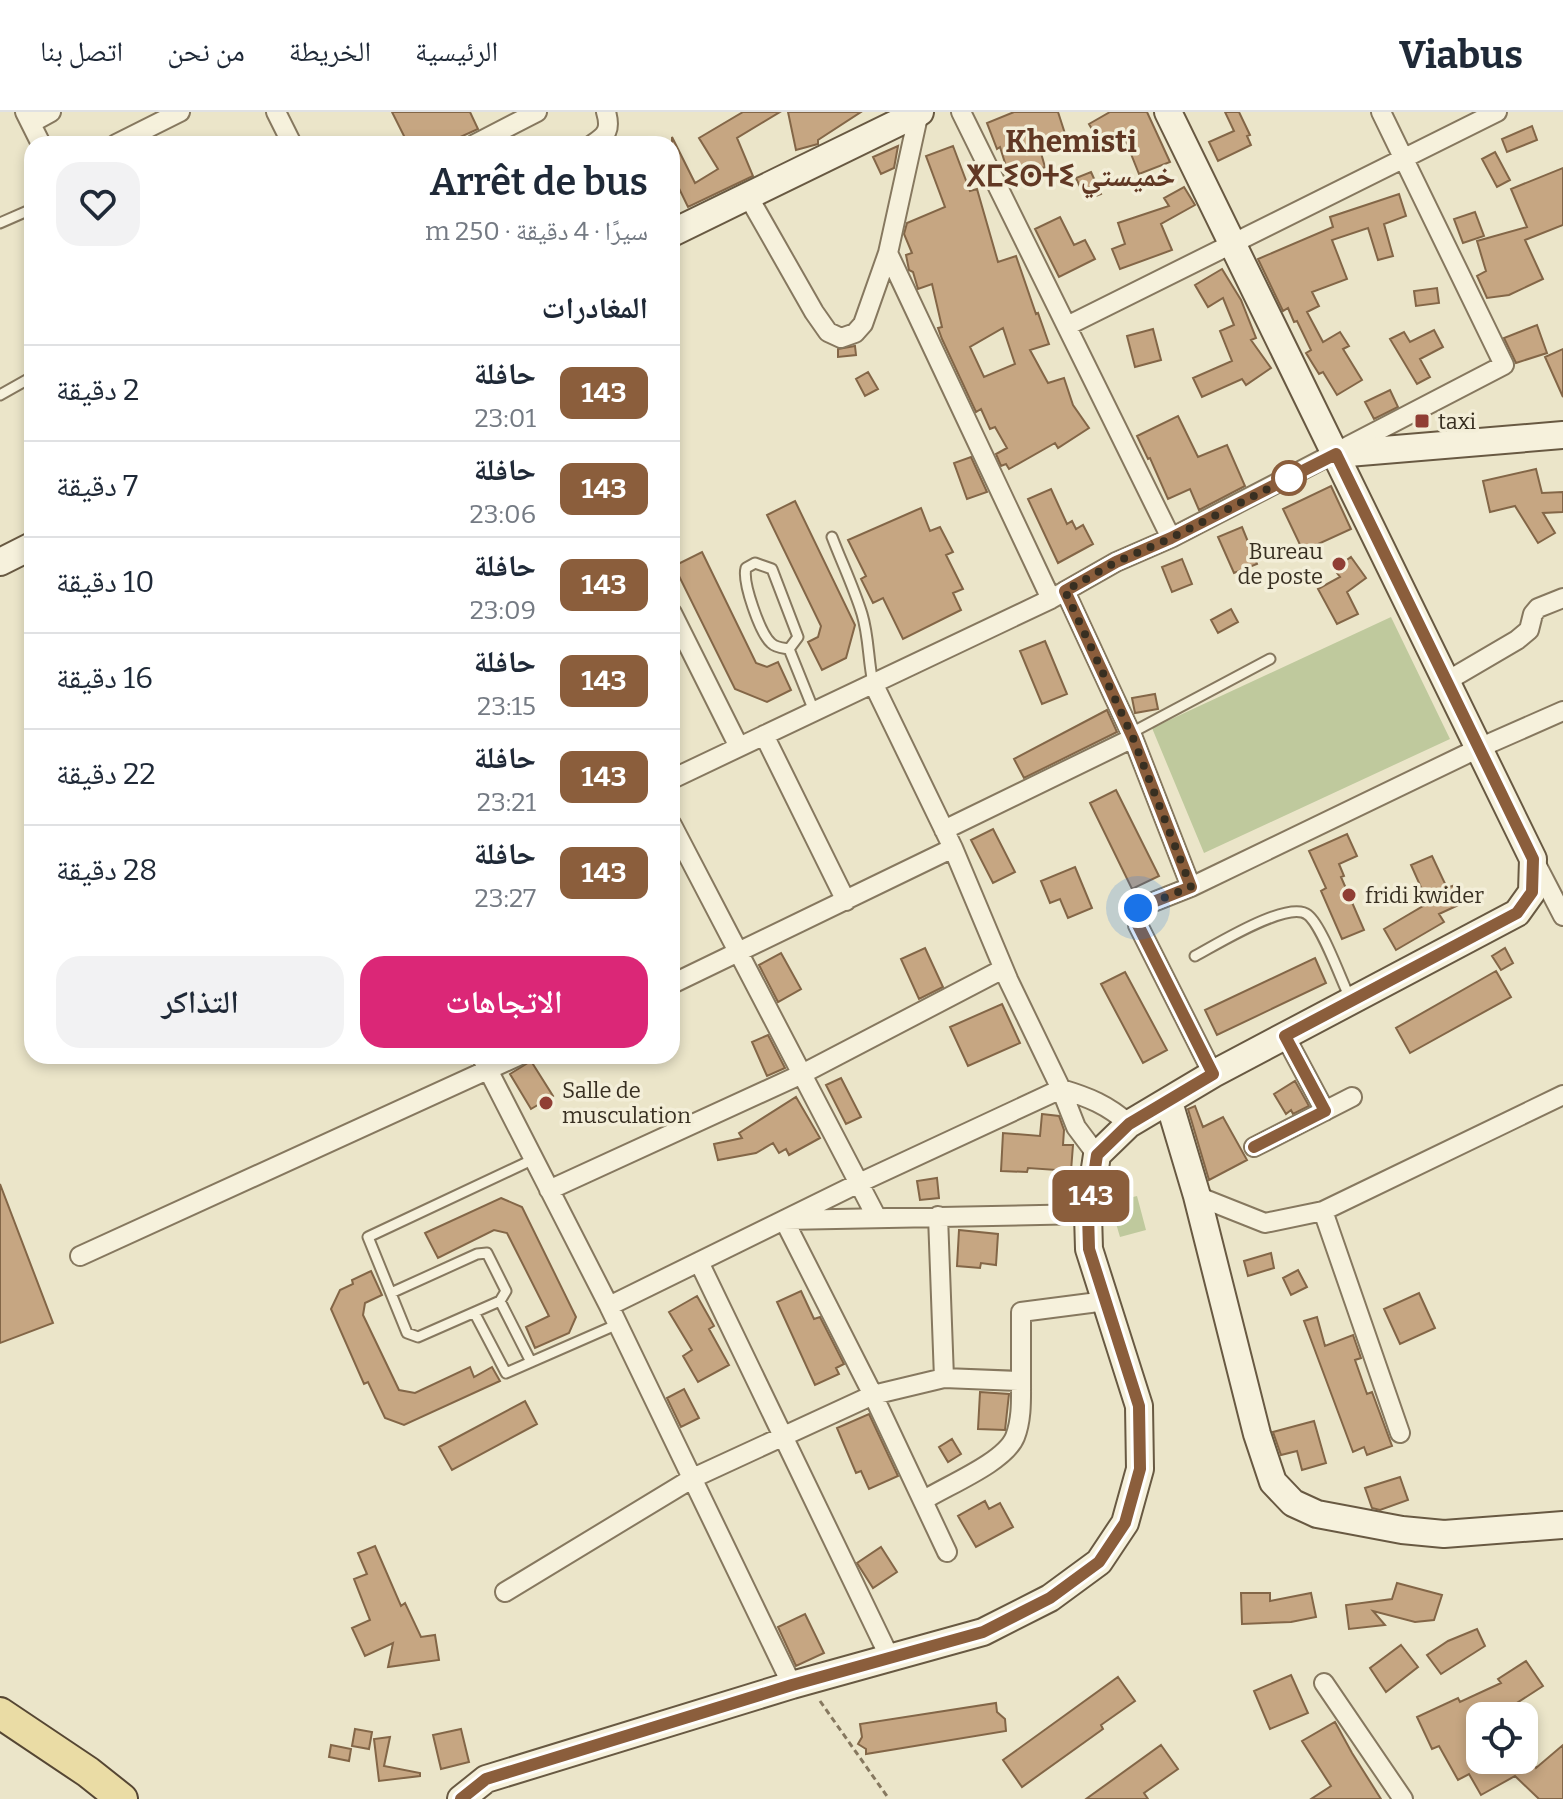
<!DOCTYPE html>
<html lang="ar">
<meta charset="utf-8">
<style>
:root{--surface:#fff;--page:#f2f2f3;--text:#1f2937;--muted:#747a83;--line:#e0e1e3;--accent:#db2777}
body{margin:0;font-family:Bitter,"Noto Naskh Arabic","Noto Sans Tifinagh",serif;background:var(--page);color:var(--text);direction:rtl;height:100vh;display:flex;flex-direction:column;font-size:30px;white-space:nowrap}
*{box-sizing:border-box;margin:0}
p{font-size:26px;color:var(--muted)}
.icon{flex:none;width:44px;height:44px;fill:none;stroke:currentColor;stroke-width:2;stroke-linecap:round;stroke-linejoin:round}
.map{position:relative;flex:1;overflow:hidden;direction:ltr}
.details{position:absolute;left:24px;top:24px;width:656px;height:928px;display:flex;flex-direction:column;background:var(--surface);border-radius:24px;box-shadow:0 4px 12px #0003;direction:rtl}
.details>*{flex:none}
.badge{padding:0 16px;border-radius:12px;font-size:28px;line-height:52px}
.tools{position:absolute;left:1466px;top:1590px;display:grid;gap:16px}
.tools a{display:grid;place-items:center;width:72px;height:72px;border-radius:16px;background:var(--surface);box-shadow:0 4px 12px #0003;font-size:40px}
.you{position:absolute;width:40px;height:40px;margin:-20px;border:6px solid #fff;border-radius:50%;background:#1a73e8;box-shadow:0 0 0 12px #1a73e833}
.map>.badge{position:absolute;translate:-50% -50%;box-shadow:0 0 0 4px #fff}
h2{padding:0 32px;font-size:30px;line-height:72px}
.round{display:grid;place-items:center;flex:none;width:84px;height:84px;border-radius:24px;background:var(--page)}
.summary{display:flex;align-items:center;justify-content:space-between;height:136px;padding:0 32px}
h1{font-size:38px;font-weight:600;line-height:60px}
.primary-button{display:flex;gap:16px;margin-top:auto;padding:16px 32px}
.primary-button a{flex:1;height:92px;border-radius:24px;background:var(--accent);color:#fff;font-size:32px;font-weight:600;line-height:92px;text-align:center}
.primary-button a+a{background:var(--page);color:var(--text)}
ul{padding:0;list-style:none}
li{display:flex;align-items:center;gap:24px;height:96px;padding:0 32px;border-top:2px solid var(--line)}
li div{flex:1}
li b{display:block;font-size:30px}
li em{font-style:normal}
li .badge{min-width:88px;font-weight:700;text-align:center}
header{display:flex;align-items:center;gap:48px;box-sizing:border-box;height:112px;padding:0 40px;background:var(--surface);border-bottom:2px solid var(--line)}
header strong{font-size:38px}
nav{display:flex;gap:44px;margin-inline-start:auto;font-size:28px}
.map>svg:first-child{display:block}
</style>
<header>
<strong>Viabus</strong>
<nav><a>الرئيسية</a><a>الخريطة</a><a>من نحن</a><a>اتصل بنا</a></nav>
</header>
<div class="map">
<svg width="1563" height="1687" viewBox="0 0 1563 1687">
<rect width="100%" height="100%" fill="#ebe5c9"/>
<path fill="#bfc99d" d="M1391,505l59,122 -246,114 -52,-125z
M1137,1084l9,34 -26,7 -10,-34z"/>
<path fill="#c6a682" stroke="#836647" stroke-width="2" fill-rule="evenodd" d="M392,0h78l8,17 -33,15h-37z
M743,0h37l-43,26 16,38 -65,31 -16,-33v-37l23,46 23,-14 -19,-31z
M788,0h73l-43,28v4l-22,6z
M1014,0h44l10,31 -27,10 4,14 -35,12 -10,-32 -3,2 -10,-26z
M1110,0h37l23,50 -31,12 -16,-40 -21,12 -13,-22z
M1225,0h14l11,23 -3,1 4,9 -33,16 -9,-19 25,-11z
M1532,14l5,14 -30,12 -5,-13z
M898,34l-4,22 -13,6 -8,-17z
M953,34l17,45 7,-2 21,73 18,-6 20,58 2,-1 11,31 -19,6 18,33 16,-5 9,27 16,23 -31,20 -3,-5 -46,26 -3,-5 -5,2 -5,-12 11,-6 -12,-21 -5,2 -9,-20 -5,3 -34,-73 -4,-11 4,-1 -10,-43 -14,5 -5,-17 -4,-2 -3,-15 6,-2 -8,-19 3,-11 38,-16 -19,-51zM1003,216l12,36 -31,13 -14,-30z
M1495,40l15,28 -13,7 -15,-28z
M1563,56v57l-38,15 18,39 -34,16 -22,3 -10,-22 9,-5 -9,-30 50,-14 -16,-38z
M1091,60l10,22 -15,6 -10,-22z
M1184,75l11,18 -34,19 11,26 -52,19 -8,-20 13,-5 -7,-21 51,-17 -5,-8z
M1399,82l7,22 -22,8 9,32 -15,4 -10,-32 -36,12 15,39 -35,13 7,14 -12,6 16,30 17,-10 9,14 -6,3 19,31 -25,15 -14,-23 -4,2 -13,-21 5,-3 -14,-29 -3,1 -6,-14 -5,3 -25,-52 75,-32 -3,-10z
M1475,100l9,24 -21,7 -9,-24z
M1060,105l14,28 11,-5 10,19 -36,18 -24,-48z
M1222,157l19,31 15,38 -5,2 20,28 -25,17 -4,-6 -40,18 -9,-19 39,-17 -12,-30 14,-6 -11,-27 -15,9 -13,-22z
M1437,176l2,15 -23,3 -2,-15z
M1537,213l10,28 -31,10 -12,-25z
M1153,217l8,31 -26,7 -8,-31z
M1434,218l9,17 -23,12 10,18 -13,7 -27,-45 14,-7 6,10z
M855,234l1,9 -18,2v-8z
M1563,237v48l-18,-40z
M868,260l10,17 -13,7 -9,-17z
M1390,278l8,17 -24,12 -9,-17z
M1178,304l20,41 29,-12 18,41 -46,24 -9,-21 -22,10 -18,-41 -2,1 -11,-23z
M971,345l16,35 -20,7 -13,-36z
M1536,357l6,24 21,-1v20l-20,1 12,20 -17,10 -23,-37 -25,6 -7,-31z
M1331,374l20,43 -48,22 -20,-42z
M1051,377l16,35 5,-3 4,8 7,-4 10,19 -35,19 -30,-64z
M795,389l60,124 -9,33 -24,12 -14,-28 10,-5 3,-11 -54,-111z
M921,396l9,23 10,-4 13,25 -7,3 17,34 -10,4 8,17 -58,29 -20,-41 -10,5 -12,-24 5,-3 -18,-36z
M1242,415l15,37 -23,9 -16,-36z
M702,440l54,111 11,4 11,-5 13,28 -24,12 -32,-13 -61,-123z
M1351,445l15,21 -19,14 11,22 -21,10 -19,-35 22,-12 -6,-8z
M1182,447l10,25 -20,8 -10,-25z
M1231,497l7,13 -20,11 -7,-13z
M1045,529l22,53 -25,10 -22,-53z
M1155,582l3,15 -23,4 -3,-15z
M1107,598l10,22 -93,46 -10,-19z
M1116,678l43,86 -27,13 -42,-86z
M993,717l22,43 -22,11 -22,-43z
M1347,722l10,22 -18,8 5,12 -3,1 23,53 -22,9 -21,-48 5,-3 -17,-37z
M1432,744l15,32 8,-3 8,18 -24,11 5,8 -48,28 -12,-21 44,-26 -17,-38z
M1075,755l17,41 -24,10 -8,-19 -10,4 -9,-22z
M925,836l18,39 -24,12 -18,-40z
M1505,836l8,15 -12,7 -9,-14z
M781,841l20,36 -23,13 -19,-37z
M1315,846l11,25 -109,52 -12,-25z
M1496,859l15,26 -101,56 -14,-25z
M1125,860l42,78 -24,13 -42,-79z
M1002,892l18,39 -52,23 -18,-39z
M768,923l17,33 -18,8 -15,-34z
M531,949l22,35 -22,13 -21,-35z
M841,966l20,39 -15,7 -20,-39z
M1295,969l14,25 -16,8 -2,-4 -5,4 -12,-20z
M796,985l24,41 -31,17 -3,-6 -7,4 -6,-10 -17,10 -38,7 -4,-16 28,-6 -3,-5z
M1195,994l8,21 20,-10 24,43 -38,20 -21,-71z
M1042,1002l17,2 5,14 -1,15h10l-2,26 -43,-3 -1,4 -26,-1 2,-38 37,3z
M937,1066l2,20 -19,2 -3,-19z
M0,1072l53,139 -53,20z
M501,1086l21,9 54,110 -7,16 -34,15 -9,-21 23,-11 -42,-83 -13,-3 -56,28 -13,-25z
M959,1118l39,4 -2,31 -15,-2 -1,5 -23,-2z
M1271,1141l3,15 -26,8 -4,-15z
M1298,1158l9,17 -16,8 -8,-17z
M371,1159l11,24 -17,8 -2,12 36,75 16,3 55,-26 4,10 18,-10 8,14 -96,44 -19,-7 -17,-36 -4,2 -33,-75 9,-19 13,-6 -1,-4z
M801,1179l13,28 6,-2 24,47 -8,4 3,6 -24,11 -38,-83z
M1419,1181l16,35 -35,16 -16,-35z
M697,1184l17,30 -5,3 20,36 -31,17 -15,-26 9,-6 -23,-38z
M1317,1205l8,29 28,-11 8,23 -6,2 12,34 5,-2 20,54 -25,9 -3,-8 -11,5 -49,-131z
M684,1277l15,29 -18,9 -14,-29z
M980,1280l29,2 -4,36 -27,-1z
M525,1289l12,23 -85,46 -13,-23z
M869,1302l29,62 -29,13 -8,-18 -5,2 -19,-45z
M1314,1309l12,42 -24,7 -5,-19 -16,4 -8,-23z
M952,1327l9,15 -13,8 -9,-15z
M1400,1365l8,23 -28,10 -8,-2 -7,-20z
M985,1389l4,8 11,-6 13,24 -37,20 -18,-31z
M375,1434l26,60 4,-3 16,34 14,-2 4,25 -51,7 5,-24 -28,13 -13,-28 18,-8 -16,-41 13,-5 -9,-21z
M881,1435l16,25 -24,16 -16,-25z
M1397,1471l45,12 -8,25 -19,2 -42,-11 12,14 -36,4 -3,-24 46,-6z
M1241,1481h29v8l41,-8 5,24 -25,5 -49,2z
M805,1502l19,39 -28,13 -18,-39z
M1477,1517l8,17 -44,28 -14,-19 21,-14z
M1401,1533l17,22 -32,25 -16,-24z
M1526,1549l17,25 -37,24 -12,6h-14v44h52l4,8 27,-23v54h-24l-24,-23 -34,19 -12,-21 -11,6 -19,-34 -7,3 -15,-32 41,-19 2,4 41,-19 -3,-4z
M1291,1563l17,38 -38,16 -16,-38z
M1118,1565l17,24 -34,24 2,4 -81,58 -19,-27z
M996,1591l1,9 8,7 1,12 -140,23v-5l-8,-5 4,-7 -2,-13z
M1335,1610l17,31 29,46h-70l20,-13 -29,-45z
M355,1617l17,3 -3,17 -17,-3z
M461,1617l8,33 -28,7 -8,-34z
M390,1625l-6,29 36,7v3l-41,5 -5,-42z
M331,1633l20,4 -2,12 -20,-4z
M1161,1633l17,24 -34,24 4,6h-62z"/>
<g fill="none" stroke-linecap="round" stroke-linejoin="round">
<g stroke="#86785f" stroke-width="13">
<path id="lane" d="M0,111l32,-14
M0,283l32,-18
M832,425c10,26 22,51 30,77 7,23 6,46 11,69
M755,451l17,6 26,68 -9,12c-6,-1 -13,-1 -18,-6 -11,-10 -29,-61 -25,-75z
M789,537l25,62
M1131,621l139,-74
M1195,844c21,-11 94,-57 113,-41 14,11 33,65 42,83
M391,1181l86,-39 10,-1 19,38 -6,10 -82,36 -11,-4 -39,-96 166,-78
M500,1189l31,61
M475,1202l31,59 112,-49"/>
</g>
<g stroke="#86785f" stroke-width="22">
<path id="street" d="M25,0l16,32
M276,0l16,32
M961,0l210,426 333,-173 -123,-253
M31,11l20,-11
M116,32l64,-32
M475,32l62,-32
M593,32c14,-9 18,-15 13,-32
M748,84l66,116 14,20 13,6 14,-5 8,-9 25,-71 31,-141
M888,141l163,346
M1067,214l430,-214
M1065,479l68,147 58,149 -53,21v17l75,149
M672,501l67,134
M1447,569l70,-41 12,-10 4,-16 5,-6 25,-10
M873,571l80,165 55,131
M764,623l82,166
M672,667l379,-180 65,-37 55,-24
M672,713l205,393
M944,718l189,-92
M1535,750l28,54
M1191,775l288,-139 84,-37
M672,872l281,-136
M1285,924l40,75
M481,944l128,250 183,379
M1254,1035l98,-50
M549,1078l253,-116 201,-105 58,120 15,38 21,28
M1197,1084l68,27 58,-12 77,222
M1323,1099l240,-116
M938,1104l6,162 77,3v-69l85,-11
M80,1144l438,-200
M699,1150l190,394
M609,1194l250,-123 202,-94c27,8 47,16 68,35
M924,1388c24,-15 81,-38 91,-63 7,-18 6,-38 6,-56
M947,1440l-74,-157 -89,-175 304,-6
M505,1480l188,-114 180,-83 71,-17
M1324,1571l79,116"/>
</g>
<g stroke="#685942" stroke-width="30">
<path id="secondary" d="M672,121l248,-121
M1336,342l227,-19
M0,450l32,-16
M1169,990l28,94 60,238 16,48 20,21 24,11 85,16 42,4 119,-9
M461,1687l25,-20 306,-94 191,-53 67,-34 49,-36 26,-39 15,-54 -1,-63 -50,-157 -1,-35 9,-59 32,-31 84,-50 304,-161 15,-21 1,-33 -365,-747"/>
</g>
<g stroke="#554633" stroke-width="34">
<path id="primary" d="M0,1601l88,59 34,27"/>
</g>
<path stroke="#86785f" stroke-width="3" stroke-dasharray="6 4" stroke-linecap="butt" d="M820,1589l69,98"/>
<use href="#lane" stroke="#f6f1dc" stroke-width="9"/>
<use href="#street" stroke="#f6f1dc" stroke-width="18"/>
<use href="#secondary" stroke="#f6f1dc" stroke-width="26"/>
<use href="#primary" stroke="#eadca5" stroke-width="30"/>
</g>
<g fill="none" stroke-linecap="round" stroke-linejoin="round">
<g stroke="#fff" stroke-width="18">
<path id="line" d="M461,1687l25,-20 306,-94 191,-53 67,-34 49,-36 26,-39 15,-54 -1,-63 -50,-157 -1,-35 9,-59 32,-31 84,-50 -75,-149v-17l53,-21 -58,-149 -68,-147 51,-29 55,-24 165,-84 197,405 -1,33 -15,21 -232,123 40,75 -71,36"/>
</g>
<use href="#line" stroke="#8b5e3c" stroke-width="12"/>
<path stroke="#382f21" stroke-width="8" stroke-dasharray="0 14.4" d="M1138,796l53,-21 -58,-149 -68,-147 51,-29 55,-24 118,-60"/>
</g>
<g fill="#903e34" stroke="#f3eed8" stroke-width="3">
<rect x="1414" y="301" width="16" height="16" rx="4"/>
<circle cx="1339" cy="452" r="8"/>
<circle cx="1349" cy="783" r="8"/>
<circle cx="546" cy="991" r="8"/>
</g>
<circle fill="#fff" stroke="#8b5e3c" stroke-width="4" cx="1289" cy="366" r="16"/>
<g text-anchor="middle" stroke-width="7" stroke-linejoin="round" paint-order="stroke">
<g font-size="22" fill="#382f21" stroke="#f3eed8" text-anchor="start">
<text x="1438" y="317">taxi</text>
<text x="1323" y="447" text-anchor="end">Bureau<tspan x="1323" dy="25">de poste</tspan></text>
<text x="1365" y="791">fridi kwider</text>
<text x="562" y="986">Salle de<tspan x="562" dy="25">musculation</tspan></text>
</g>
<g font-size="30" font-weight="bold" fill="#613824" stroke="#f3eed8">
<text x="1071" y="40">Khemisti<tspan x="1071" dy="34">ⵅⵎⵉⵙⵜⵉ خميستي</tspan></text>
</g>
</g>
</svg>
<div class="tools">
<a><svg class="icon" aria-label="locate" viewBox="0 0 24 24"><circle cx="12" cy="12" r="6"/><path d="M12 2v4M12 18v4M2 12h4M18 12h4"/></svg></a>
</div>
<div class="you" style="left:1138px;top:796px"></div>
<b class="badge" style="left:1091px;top:1084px;background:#8b5e3c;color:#fff">143</b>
<section class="details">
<div class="summary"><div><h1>Arrêt de bus</h1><p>سيرًا · 4 دقيقة · 250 m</p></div><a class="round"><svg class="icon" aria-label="heart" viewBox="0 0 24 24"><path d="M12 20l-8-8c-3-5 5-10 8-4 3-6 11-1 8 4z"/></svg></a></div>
<h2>المغادرات</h2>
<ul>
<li><span class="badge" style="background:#8b5e3c;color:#fff">143</span><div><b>حافلة</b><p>23:01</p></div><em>2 دقيقة</em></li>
<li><span class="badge" style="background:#8b5e3c;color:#fff">143</span><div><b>حافلة</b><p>23:06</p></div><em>7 دقيقة</em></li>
<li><span class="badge" style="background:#8b5e3c;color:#fff">143</span><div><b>حافلة</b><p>23:09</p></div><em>10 دقيقة</em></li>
<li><span class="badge" style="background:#8b5e3c;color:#fff">143</span><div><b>حافلة</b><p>23:15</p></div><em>16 دقيقة</em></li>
<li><span class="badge" style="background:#8b5e3c;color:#fff">143</span><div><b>حافلة</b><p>23:21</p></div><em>22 دقيقة</em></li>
<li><span class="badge" style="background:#8b5e3c;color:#fff">143</span><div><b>حافلة</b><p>23:27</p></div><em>28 دقيقة</em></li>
</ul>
<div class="primary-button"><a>الاتجاهات</a><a>التذاكر</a></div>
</section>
</div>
